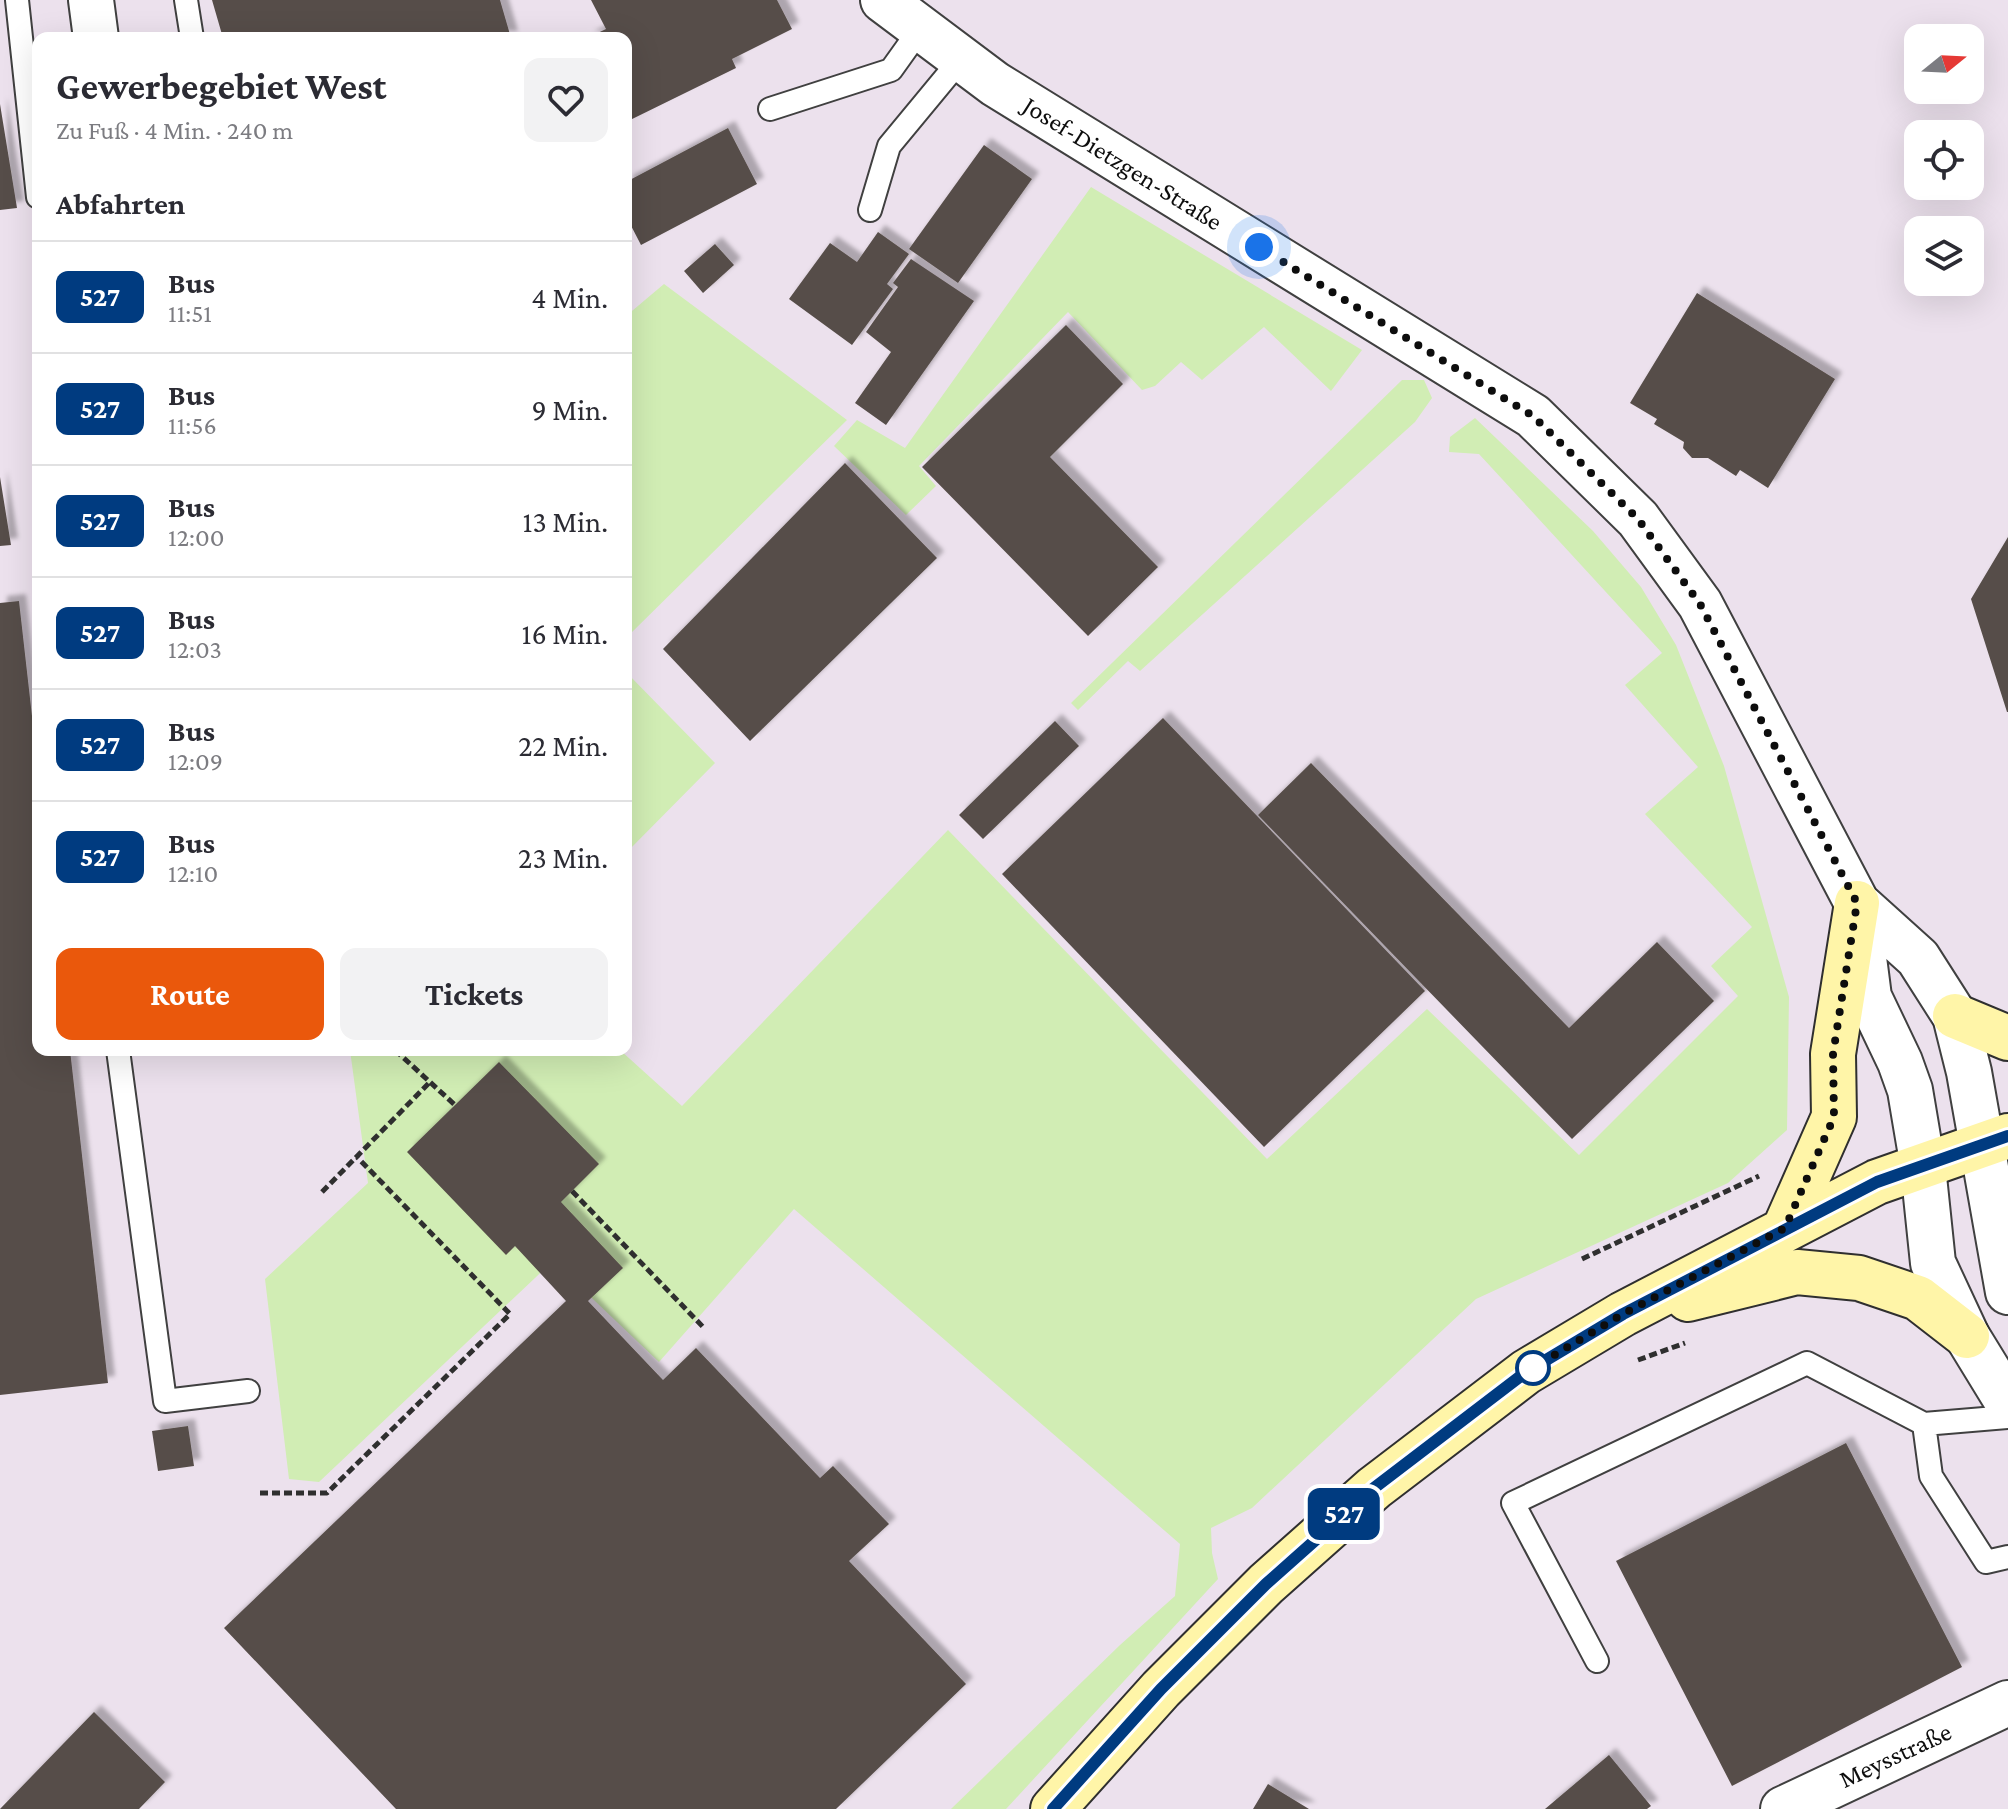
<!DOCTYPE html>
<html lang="de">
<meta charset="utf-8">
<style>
:root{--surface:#fff;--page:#f2f2f3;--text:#2b2b33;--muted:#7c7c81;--line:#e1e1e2;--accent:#ea580c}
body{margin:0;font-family:"Crimson Pro",serif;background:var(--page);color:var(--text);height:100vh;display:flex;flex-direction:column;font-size:30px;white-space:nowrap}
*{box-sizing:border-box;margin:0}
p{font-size:26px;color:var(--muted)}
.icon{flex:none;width:44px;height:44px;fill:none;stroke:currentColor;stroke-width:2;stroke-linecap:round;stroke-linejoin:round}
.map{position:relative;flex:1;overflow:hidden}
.sheet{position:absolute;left:32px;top:32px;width:600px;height:1024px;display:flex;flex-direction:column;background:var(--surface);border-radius:16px;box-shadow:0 8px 32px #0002}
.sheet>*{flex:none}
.badge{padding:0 16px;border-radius:12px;font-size:28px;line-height:52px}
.needle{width:52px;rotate:72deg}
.tools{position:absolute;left:1904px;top:24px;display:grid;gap:16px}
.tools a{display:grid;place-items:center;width:80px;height:80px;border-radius:16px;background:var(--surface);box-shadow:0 8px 32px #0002;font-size:40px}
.you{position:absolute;width:40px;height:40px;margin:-20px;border:6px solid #fff;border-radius:50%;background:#1a73e8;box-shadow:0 0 0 12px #1a73e833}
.map>.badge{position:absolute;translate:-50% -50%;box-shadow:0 0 0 4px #fff}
h2{padding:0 24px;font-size:30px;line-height:72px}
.round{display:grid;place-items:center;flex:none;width:84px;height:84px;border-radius:16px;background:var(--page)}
.headline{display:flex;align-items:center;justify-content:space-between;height:136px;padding:0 24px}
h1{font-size:38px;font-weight:700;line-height:60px}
.button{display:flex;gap:16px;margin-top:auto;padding:16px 24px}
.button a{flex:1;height:92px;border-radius:16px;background:var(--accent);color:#fff;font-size:32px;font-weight:700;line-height:92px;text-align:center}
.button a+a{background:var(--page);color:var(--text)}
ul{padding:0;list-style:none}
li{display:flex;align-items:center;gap:24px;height:112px;padding:0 24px;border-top:2px solid var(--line)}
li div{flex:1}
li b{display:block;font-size:30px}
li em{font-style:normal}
li .badge{min-width:88px;font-weight:700;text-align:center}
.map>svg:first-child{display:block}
</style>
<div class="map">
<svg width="2008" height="1809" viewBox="0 0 2008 1809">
<defs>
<filter id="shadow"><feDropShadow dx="7" dy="-7" stdDeviation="2" flood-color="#0004"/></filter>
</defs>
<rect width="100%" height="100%" fill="#fffced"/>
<path fill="#ece1ed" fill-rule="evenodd" d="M0,0h2008v1809h-2008zM38,38h588v1012h-588zM1918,38h52v52h-52zM1918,134h52v52h-52zM1918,230h52v52h-52z"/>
<path fill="#d1edb4" d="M1091,187l271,163 -31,41 -67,-64 -62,53 -21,-18 -26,24 -13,4 -74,-78 -149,154 17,20 -30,29 -72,-69 23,-26 48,28z
M664,284l183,136 -221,218v-322z
M1402,380h22l8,18 -17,24 -275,249 -12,-10 -50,49 -7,-7z
M1475,418l118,113 48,56 35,58 48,121 65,231 -2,133 -59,53 -252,116 -224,209 -41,20 1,25 6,26 -212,230h-55l169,-164 55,-49 5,-52 -386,-335 -135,153 -106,-101 -234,221 -30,-3 -24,-200 103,-96 -18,-133h270l62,56 266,-276 319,329 160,-150 152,146 159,-159 -27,-30 41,-39 -107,-113 53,-47 -73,-82 37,-32 -183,-199 -30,-2 1,-15z
M626,672l89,91 -89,90z"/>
<path fill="#574e49" filter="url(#shadow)" d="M212,0h288l11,38h-288z
M591,0h186l15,29 -60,30 4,9 -110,54v-84h-39l19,-9z
M0,104l17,104 -17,2z
M728,128l29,56 -116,61 -15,-29v-34z
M984,145l48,34 -74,104 -49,-34z
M878,232l31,22 -22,30 6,5 -41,56 -63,-46 41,-56 27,19z
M715,244l19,21 -31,28 -19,-22z
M911,259l63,42 -88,124 -31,-22 36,-51 -25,-20 32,-45 -5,-4z
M1697,293l138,86 -67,109 -28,-18 -4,6 -28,-18h-16l-9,-10 1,-6 -30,-18 3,-5 -27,-16z
M1066,325l57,59 -73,73 108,110 -70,69 -166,-169z
M845,463l92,95 -187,183 -87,-92z
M0,477l11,68 -11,1z
M2008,537v175h-1l-36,-113z
M19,601l19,168v281h32l38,333 -108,12v-792z
M1163,718l262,273 -161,156 -262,-273z
M1055,721l24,25 -96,93 -24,-24z
M1311,763l258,265 88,-86 57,59 -142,138 -314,-324z
M499,1062l100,102 -38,38 62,66 -35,33 75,79 33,-32 124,130 13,-12 56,58 -40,37 117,123 -130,125h-440l-172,-181 342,-327 -51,-55 -9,9 -99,-103z
M188,1426l6,40 -36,5 -6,-40z
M1846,1443l116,224 -230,119 -116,-225z
M94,1712l71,70 -26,27h-139z
M1609,1755l42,51 -4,3h-102z
M1268,1784l41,25h-56z"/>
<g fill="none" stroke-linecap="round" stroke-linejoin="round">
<g stroke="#404040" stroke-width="26">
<path id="lane" d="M17,0l21,197
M186,0l6,38
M770,109l121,-39 30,-42
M870,210l19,-64 72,-87
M118,1050l47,351 83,-10
M1924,1424l7,52 55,86 22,-5
M1597,1661l-84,-158 294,-140 117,61 84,-7"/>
</g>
<g stroke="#404040" stroke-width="48">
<path id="street" d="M91,0l5,38
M883,0l112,84 538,332 105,103 62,85 157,299 12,94 31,65 10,28 13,77 10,96 34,73 41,67
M1857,903l61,55 37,58 14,56 39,220
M1783,1809l225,-106"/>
</g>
<g stroke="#2f2f2f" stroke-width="48">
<path id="secondary" d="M1955,1016l53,22
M1785,1228l49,-111 -1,-63 24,-151
M1688,1299l109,-27 62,6 59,20 49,38
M1053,1809l108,-120 105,-105 108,-96 152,-116 97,-58 254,-132 131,-46"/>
</g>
<path stroke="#2f2f2f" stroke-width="5" stroke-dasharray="8 4" stroke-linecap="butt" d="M395,1050l60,55
M572,1191l133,138
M322,1192l107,-109
M1582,1259l177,-83
M1638,1360l47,-17
M260,1493h67l183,-179 -153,-157"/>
<use href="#lane" stroke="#fff" stroke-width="22"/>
<use href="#street" stroke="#fff" stroke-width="44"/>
<use href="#secondary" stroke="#fff5a8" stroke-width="44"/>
</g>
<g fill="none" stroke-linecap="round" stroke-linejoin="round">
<g stroke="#fff" stroke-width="18">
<path id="line" d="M1053,1809l108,-120 105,-105 108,-96 152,-116 97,-58 254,-132 131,-46"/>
</g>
<use href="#line" stroke="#003b80" stroke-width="12"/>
<path stroke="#0d0d0d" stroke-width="8" stroke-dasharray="0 14.4" d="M1259,247l274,169 105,103 62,85 157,299 -24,151 1,63 -49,111 -162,86 -97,58 7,-4"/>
</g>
<circle fill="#fff" stroke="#003b80" stroke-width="4" cx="1533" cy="1368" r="16"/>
<g text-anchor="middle" stroke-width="8" stroke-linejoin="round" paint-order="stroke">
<g font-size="26" fill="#0d0d0d" stroke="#fff">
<text transform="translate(1123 163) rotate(32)" y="9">Josef-Dietzgen-Straße</text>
<text transform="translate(1895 1755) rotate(-25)" y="9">Meysstraße</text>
</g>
</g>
</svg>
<div class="tools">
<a><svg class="needle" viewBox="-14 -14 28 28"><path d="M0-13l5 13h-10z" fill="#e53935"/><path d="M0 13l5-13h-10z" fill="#7c7c81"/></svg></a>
<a><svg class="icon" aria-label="locate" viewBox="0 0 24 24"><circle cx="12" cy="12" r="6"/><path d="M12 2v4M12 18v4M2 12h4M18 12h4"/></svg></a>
<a><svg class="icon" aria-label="layers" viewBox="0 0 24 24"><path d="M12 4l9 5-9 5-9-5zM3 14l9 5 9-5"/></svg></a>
</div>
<div class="you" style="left:1259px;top:247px"></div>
<b class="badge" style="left:1344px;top:1514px;background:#003b80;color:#fff">527</b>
<section class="sheet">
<div class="headline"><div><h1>Gewerbegebiet West</h1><p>Zu Fuß · 4 Min. · 240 m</p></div><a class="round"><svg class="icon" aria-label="heart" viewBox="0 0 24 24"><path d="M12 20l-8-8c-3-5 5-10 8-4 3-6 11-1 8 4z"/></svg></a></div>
<h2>Abfahrten</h2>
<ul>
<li><span class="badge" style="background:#003b80;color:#fff">527</span><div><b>Bus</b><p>11:51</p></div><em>4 Min.</em></li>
<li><span class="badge" style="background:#003b80;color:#fff">527</span><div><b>Bus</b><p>11:56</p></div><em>9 Min.</em></li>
<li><span class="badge" style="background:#003b80;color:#fff">527</span><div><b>Bus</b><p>12:00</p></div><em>13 Min.</em></li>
<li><span class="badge" style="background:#003b80;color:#fff">527</span><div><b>Bus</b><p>12:03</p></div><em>16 Min.</em></li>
<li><span class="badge" style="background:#003b80;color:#fff">527</span><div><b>Bus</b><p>12:09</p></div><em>22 Min.</em></li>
<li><span class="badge" style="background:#003b80;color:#fff">527</span><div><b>Bus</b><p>12:10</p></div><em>23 Min.</em></li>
</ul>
<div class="button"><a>Route</a><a>Tickets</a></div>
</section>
</div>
